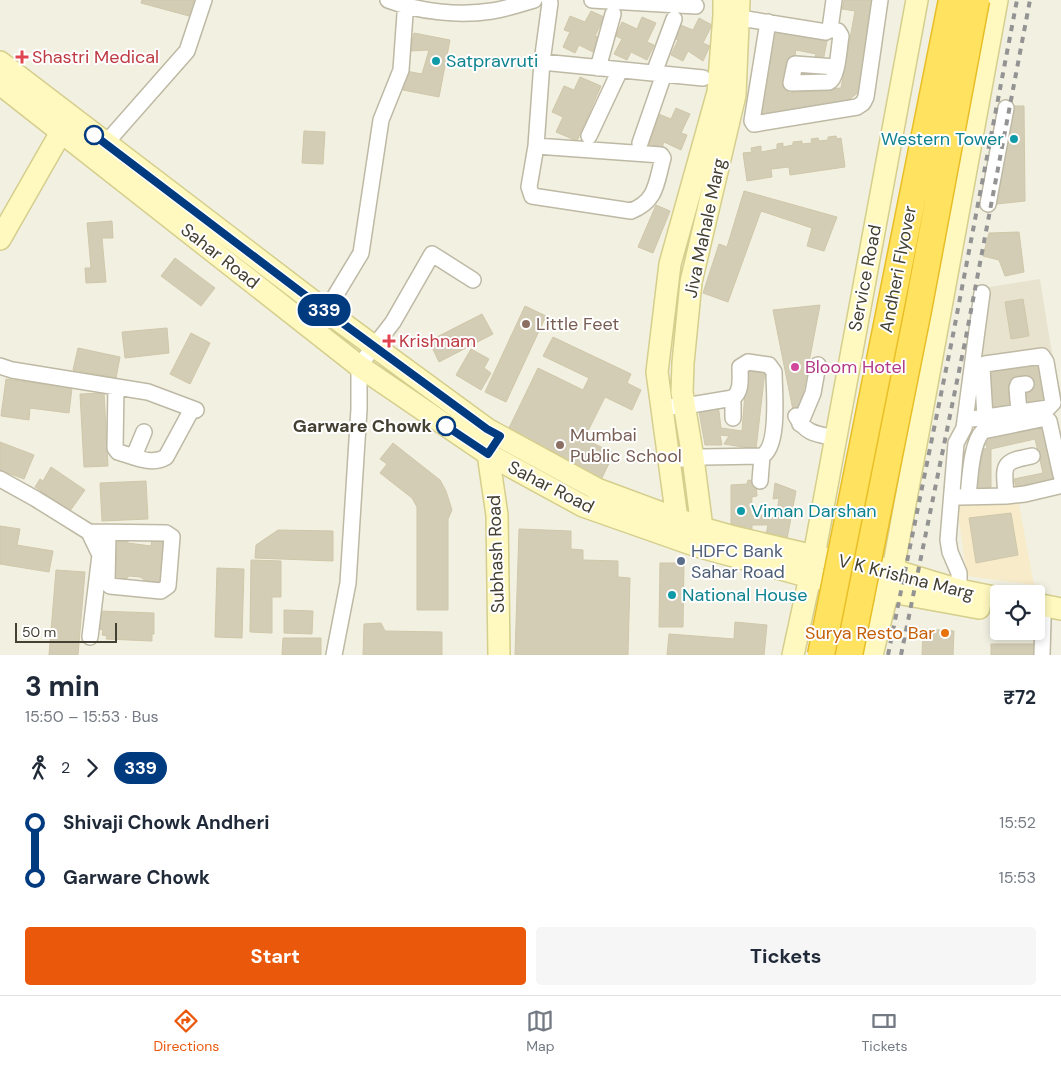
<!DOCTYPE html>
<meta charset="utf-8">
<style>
:root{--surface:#fff;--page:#f6f6f7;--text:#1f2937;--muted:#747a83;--line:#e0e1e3;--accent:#ea580c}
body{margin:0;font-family:"DM Sans",sans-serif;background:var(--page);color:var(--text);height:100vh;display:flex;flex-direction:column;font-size:19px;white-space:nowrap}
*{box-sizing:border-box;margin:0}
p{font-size:16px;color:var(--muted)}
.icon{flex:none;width:28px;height:28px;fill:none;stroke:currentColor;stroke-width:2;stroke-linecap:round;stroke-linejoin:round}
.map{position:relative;height:655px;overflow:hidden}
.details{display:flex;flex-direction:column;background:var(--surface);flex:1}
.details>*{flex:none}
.badge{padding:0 10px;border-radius:16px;font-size:18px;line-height:32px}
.controls{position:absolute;left:990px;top:585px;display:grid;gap:10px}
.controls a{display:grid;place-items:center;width:55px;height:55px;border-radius:5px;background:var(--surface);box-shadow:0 2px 8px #0003;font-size:25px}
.scale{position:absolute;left:15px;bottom:12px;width:102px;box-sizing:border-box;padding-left:5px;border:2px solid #444032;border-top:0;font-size:14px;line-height:18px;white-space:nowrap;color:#444032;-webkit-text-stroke:4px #fff;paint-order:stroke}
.map>.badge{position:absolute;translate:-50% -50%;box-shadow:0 0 0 2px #fff}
.legs{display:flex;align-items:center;gap:8px;height:55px;padding:0 25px;font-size:16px}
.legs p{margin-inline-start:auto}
.head{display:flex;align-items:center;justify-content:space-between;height:85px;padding:0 25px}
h1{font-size:28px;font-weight:700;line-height:38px}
.action{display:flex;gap:10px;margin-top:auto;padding:10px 25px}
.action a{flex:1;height:58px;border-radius:5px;background:var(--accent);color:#fff;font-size:20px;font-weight:700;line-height:58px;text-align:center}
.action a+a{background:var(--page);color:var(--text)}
ul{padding:0 25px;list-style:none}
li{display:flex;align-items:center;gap:18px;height:55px;font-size:19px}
li i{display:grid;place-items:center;width:8px;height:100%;margin:0 6px;background:currentColor}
li i::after{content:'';width:12px;height:12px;margin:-6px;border:4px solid;border-radius:50%;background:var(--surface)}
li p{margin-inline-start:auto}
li:first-child i{background:linear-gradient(#0000 50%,currentColor 0)}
li:last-child i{background:linear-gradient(currentColor 50%,#0000 0)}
.tabs{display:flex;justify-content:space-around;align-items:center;height:70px;border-top:1px solid var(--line);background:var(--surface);font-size:14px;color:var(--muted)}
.tabs a{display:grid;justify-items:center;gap:2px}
.tabs .selected{color:var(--accent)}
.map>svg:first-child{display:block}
</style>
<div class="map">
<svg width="1061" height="655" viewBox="0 0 1061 655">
<rect width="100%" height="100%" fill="#f2f0e1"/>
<path fill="#e7e3cf" d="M1040,279l10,63 11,51v14l-90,22 18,-142z"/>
<path fill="#f7ebca" d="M1018,499l16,86 -67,-9 -11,-76z"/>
<path fill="#d4cdb6" stroke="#d0c7a9" d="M142,0h52l-5,16 -48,-13z
M844,0h33l-18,92 -21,16 -79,13 12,-97 57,12 -5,25 -8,-2 1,-5 -20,-4 -8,43 53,-5 14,-77 -13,-2z
M591,11l13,6 -9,19 7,2 -7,15 -16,-8 -4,8 -12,-6 7,-15 -6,-2 6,-14 15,6z
M642,17l14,6 -9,19 7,3 -7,15 -16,-8 -4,8 -13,-6 8,-15 -6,-3 6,-14 15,7z
M699,18l13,7 -9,18 7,3 -7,15 -15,-10 -5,10 -12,-6 7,-15 -6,-3 6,-13 15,6z
M414,33l36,7 -11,57 -36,-7 3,-19 16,3 7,-24 -19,1z
M580,77l21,9 -24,55 -21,-9 7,-15 -11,-5 12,-26 10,4z
M1009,106h15l1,95 -28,3 -2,-17z
M676,108l14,6 -9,19 6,2 -6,15 -17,-8 -3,8 -13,-6 7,-15 -5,-2 6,-14 15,6z
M304,131l21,1 -2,32 -21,-1z
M836,136l1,3 4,-1 4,29 -55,8 -1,-8 -18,2 1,8 -25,4 -4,-28 9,-1 -1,-4 10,-2v6l16,-3v-5l6,-1v4l10,-2v-3l9,-1v3l10,-1 -1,-4 7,-1 1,3 9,-1v-3z
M744,191l93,26 -13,34 -17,-5 5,-18 -51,-17 -33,91 -25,-9 16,-49 8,3z
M656,205l14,6 -17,42 -15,-6z
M112,221l1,17h-11l4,44 -20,1 -1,-15h6l-4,-45z
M1019,232l5,40 -19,4 -6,-16 -16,-4 6,-23z
M175,258l40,30 -14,18 -40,-30z
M1023,299l6,37 -18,3 -6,-37z
M820,305l-20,104 -7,1 -20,-100z
M525,306l21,10 -40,86 -21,-10z
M482,314l11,20 -54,28 -10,-21z
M167,328l2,25 -44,5 -3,-26z
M191,333l19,10 -20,41 -20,-10z
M553,337l78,37 -4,9 14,7 -9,20 -27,-13 -21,42 30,14 -14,29 -43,-21 3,-6 -52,-25 30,-62 45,22 6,-12 -46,-22z
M78,348l42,9 -4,21 -43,-8z
M471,349l18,10 -5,9 7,5 -10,17 -25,-15z
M1039,362l10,42 -24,4 -3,-17 6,-10 -20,4 5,26 -23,4 -5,-47z
M747,367l18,4 -9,78 -32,-5 5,-8 -9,-1 2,10h-17l-7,-39 20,-2 3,24 21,3z
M6,379l66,9 -3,25 -39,-5 -1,12 -28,-4z
M104,393l4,73 -24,1 -4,-73z
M1045,421l13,62 -41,9 -3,-13 29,-6 -8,-34 -44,10v44l-20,-3 8,-42 8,1 -4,-16z
M0,442l34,13 -10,24 -24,-9z
M393,443l47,37 6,11 6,19 -4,9v91h-31v-103l-5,-9 -32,-25 7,-9 -7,-5z
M51,467l34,23 -15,21 -35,-24 5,-8 3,2z
M748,480l8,1 1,15 -5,1 -1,18h13l12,4 3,-21 -6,1 2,-16 21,8 -9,48 -21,-5 2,-9h-16v8l-21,1v-49l16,-1z
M146,481l2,38 -46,2 -2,-38z
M1011,513l7,42 -42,8 -7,-45z
M0,526l20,3 -3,16 36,6 -4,21 -49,-8z
M519,529l52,2v18l12,1v10l35,1v16l12,1 -2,77h-113z
M278,530l55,1v30l-78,-3 1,-13z
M111,535l15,2 2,6 23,3 2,-11 15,2 -2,46 -15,1 -11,-7 -11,-1 -6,6 -14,-1z
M251,560l30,1v36h-9v36l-22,-1z
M660,563h24l-1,64h-24z
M217,568l27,1 -2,69 -27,-1z
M56,570l29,2 -7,83h-29z
M284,610l29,1 -1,23 -28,-1z
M99,611l55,2v21h-2v7l-46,-2 1,-3 -5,-1 1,-5 -5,-1z
M735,622l32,3 -3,30h-97l2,-21 65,5z
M381,623l4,8 57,1v23h-79l1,-31z
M923,629l31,2 -1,24h-31z
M283,638h38v17h-39z
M991,644h47v11h-47z"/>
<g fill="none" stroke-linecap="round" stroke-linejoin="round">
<g stroke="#beb9a4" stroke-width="18">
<path id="street" d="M388,0c32,12 71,16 104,11 14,-2 28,-7 42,-11
M592,0l104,6
M728,16l98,16 4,-3 4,-29
M768,22l-16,99 2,3 103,-17 6,-4 3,-6 14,-97
M830,29l8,2 3,5c-2,10 -3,42 -12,46l-38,1 4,-19 41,3
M542,62l8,-59 -1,-3
M598,68l15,-54
M654,73l20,-54
M589,136l31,-66
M106,143l81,-92 17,-51
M640,143l24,-69
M536,146l125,9 2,3c-7,25 -6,43 -32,53l-99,-15 -3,-9 7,-41 6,-84 161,16
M988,204l18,-96
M326,311l35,-58 20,-133 20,-50 5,-70
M0,366l12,4 136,22 48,18
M116,387l-1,61 3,4c15,4 33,14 48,5l26,-48
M733,398v20
M662,407l23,-1 48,-8c9,-7 7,-19 7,-31l8,-5 21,3 5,7c0,19 6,74 -12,84l-58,1 -35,3
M1019,412l-2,-24 1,-3 8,-1
M796,416c10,18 20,18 40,22
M965,420l83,-12 5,-5 -7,-41 -4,-6 -57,8 -3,4 3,49
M800,424l13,-31 5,-28
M134,456l10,-24
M0,479l36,20 53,33 11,23 -10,82
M760,481l2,-25
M968,496c2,-17 3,-53 15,-65l63,-13 3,3 12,54
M1006,496c-2,-31 -6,-34 26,-40
M960,497l46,-1 19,-2 34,-8 2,-4
M89,532l77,1 6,4 -4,49 -7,5 -51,-5 -3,-3 1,-50
M959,590v-17l-9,-21 -2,-12 8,-97 8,-15 18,-135
M334,655l14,-72 11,-174v-43l34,-44 39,-68 41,26
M1042,655l1,-36"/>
</g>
<g stroke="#d5ce8d" stroke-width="24">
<path id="secondary" d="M0,62l326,249 161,118 110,60 105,39 36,10 76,18 79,14 66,20 40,8
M0,84l359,282 129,88 95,52 114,40 113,31 169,31
M0,239l68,-119
M488,454l9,61 2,140
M675,530l2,-11 -20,-147 13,-108 48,-172 6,-77v-15
M699,540l3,-12 -9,-70 -11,-66 1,-29 8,-81 44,-187 4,-95
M1036,604l25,5
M793,655l17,-78 107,-577
M872,655l21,-85 104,-570"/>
</g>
<use href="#street" stroke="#fff" stroke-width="15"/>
<use href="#secondary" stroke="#fff9bf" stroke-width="21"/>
<path stroke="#939393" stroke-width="4" stroke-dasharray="6 6" stroke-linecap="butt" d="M888,655l64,-315 65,-340
M901,655l64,-313 65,-342"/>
<g stroke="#e8be26" stroke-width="29" stroke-linecap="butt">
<path id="highway-bridge" d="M821,655l131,-655
M849,655l69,-345 58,-310"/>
</g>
<use href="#highway-bridge" stroke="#ffe260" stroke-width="26"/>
</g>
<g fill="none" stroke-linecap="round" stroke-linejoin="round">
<g stroke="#fff" stroke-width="11">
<path id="line-1" d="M94,135l232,176 161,118 13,7 -12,18 -42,-28"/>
</g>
<use href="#line-1" stroke="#003b80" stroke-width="8"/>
</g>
<g fill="#e0444e" stroke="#fff" stroke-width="2">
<path d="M19.5 49.5h5v5h5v5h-5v5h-5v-5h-5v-5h5z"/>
<path d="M386.5 333.5h5v5h5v5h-5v5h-5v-5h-5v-5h5z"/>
</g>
<g fill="#0f9aa8" stroke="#fff" stroke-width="2">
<circle cx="436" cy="61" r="5"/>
<circle cx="1014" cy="139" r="5"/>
<circle cx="741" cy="511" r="5"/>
<circle cx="672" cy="595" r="5"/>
</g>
<g fill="#fff" stroke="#003b80" stroke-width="2.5">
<circle cx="94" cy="135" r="9"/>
<circle cx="446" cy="426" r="9"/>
</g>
<g fill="#8d6e63" stroke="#fff" stroke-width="2">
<circle cx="526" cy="324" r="5"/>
<circle cx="560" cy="445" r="5"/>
</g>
<circle fill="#d1479c" stroke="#fff" stroke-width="2" cx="795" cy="367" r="5"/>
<circle fill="#5c6f8a" stroke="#fff" stroke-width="2" cx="681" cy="561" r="5"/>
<circle fill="#e8710a" stroke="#fff" stroke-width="2" cx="945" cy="633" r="5"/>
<g text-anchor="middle" stroke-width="4" stroke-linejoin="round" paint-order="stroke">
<g font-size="18" fill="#be3a42" stroke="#fff" text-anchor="start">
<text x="32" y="63">Shastri Medical</text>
<text x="399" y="347">Krishnam</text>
</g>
<g font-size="18" fill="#0d838f" stroke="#fff" text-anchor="start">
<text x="446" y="67">Satpravruti</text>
<text x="1004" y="145" text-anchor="end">Western Tower</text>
<text x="751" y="517">Viman Darshan</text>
<text x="682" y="601">National House</text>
</g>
<g font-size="18" fill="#444032" stroke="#fff">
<text transform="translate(705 228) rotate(-78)" y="6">Jiva Mahale Marg</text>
<text transform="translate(220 256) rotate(38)" y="6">Sahar Road</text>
<text transform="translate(898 269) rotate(-79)" y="6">Andheri Flyover</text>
<text transform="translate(865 278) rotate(-79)" y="6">Service Road</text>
<text transform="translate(551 487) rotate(27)" y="6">Sahar Road</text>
<text transform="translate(496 554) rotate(-92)" y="6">Subhash Road</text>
<text transform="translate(906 577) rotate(14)" y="6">V K Krishna Marg</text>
</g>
<g font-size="18" fill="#785e54" stroke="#fff" text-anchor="start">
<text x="536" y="330">Little Feet</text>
<text x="570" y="441">Mumbai<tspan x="570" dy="21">Public School</tspan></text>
</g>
<g font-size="18" fill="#b23c85" stroke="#fff" text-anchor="start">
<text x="805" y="373">Bloom Hotel</text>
</g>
<g font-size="18" font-weight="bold" fill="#444032" stroke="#fff" text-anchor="end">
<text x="432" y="432">Garware Chowk</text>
</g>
<g font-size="18" fill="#4e5e75" stroke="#fff" text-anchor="start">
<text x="691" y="557">HDFC Bank<tspan x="691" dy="21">Sahar Road</tspan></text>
</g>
<g font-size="18" fill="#c56008" stroke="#fff" text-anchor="end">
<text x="935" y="639">Surya Resto Bar</text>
</g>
</g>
</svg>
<div class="controls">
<a><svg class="icon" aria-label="locate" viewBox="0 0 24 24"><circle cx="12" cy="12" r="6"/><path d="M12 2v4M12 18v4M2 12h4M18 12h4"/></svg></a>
</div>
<div class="scale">50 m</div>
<b class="badge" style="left:324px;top:310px;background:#003b80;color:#fff">339</b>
</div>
<section class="details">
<div class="head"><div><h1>3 min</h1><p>15:50 – 15:53 · Bus</p></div><b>₹72</b></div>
<div class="legs"><svg class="icon" aria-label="walk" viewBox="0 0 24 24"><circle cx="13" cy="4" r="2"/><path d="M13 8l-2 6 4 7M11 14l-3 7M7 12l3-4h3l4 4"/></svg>2<svg class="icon" aria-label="forward" viewBox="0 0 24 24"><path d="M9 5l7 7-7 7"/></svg><b class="badge" style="background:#003b80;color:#fff">339</b></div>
<ul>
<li><i style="color:#003b80"></i><b>Shivaji Chowk Andheri</b><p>15:52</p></li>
<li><i style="color:#003b80"></i><b>Garware Chowk</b><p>15:53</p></li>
</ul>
<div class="action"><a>Start</a><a>Tickets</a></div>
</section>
<nav class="tabs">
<a class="selected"><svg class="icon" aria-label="directions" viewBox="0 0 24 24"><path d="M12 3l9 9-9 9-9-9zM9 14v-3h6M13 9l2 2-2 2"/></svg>Directions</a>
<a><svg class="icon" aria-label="map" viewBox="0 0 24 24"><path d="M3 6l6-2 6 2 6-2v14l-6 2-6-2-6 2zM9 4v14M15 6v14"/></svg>Map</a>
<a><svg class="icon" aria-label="tickets" viewBox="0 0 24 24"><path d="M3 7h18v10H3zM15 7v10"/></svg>Tickets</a>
</nav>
